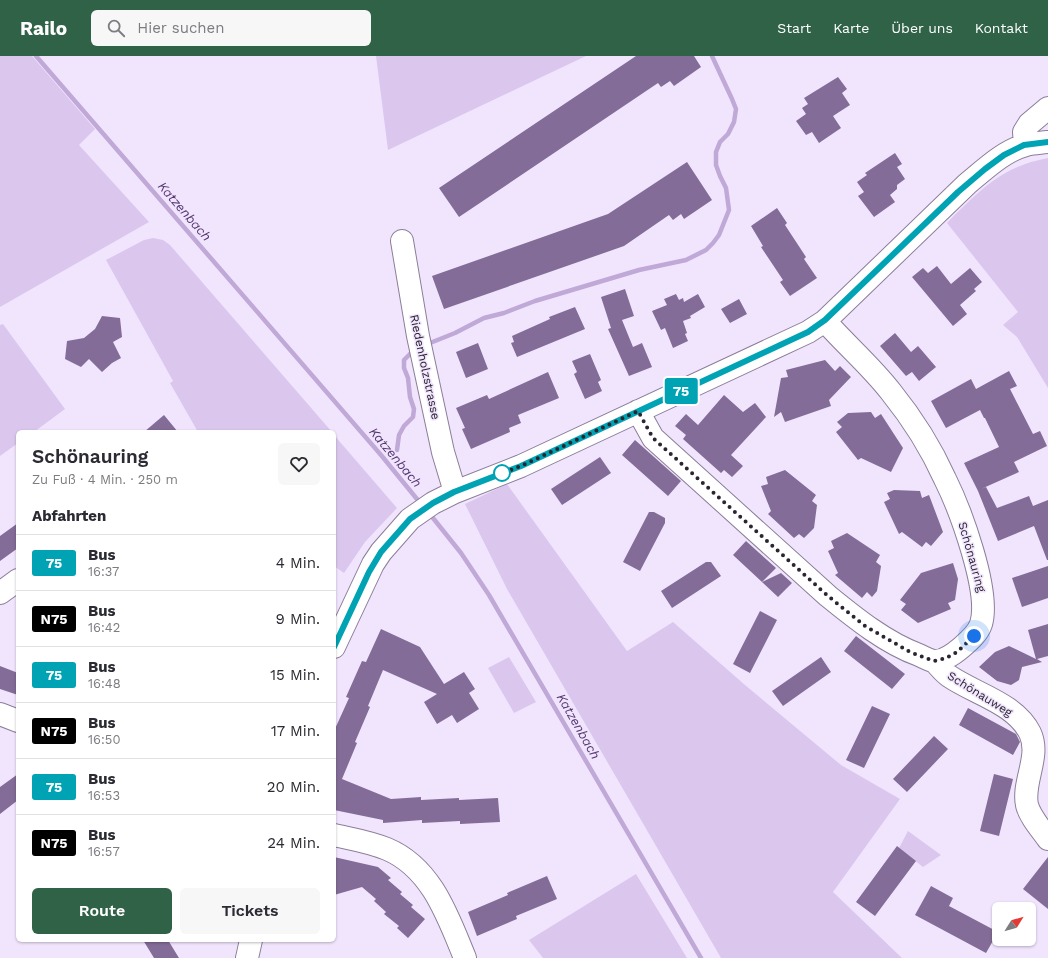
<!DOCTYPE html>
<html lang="de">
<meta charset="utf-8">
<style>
:root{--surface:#fff;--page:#f7f7f7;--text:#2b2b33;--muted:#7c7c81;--line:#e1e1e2;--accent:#2f6246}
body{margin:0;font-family:"Work Sans",sans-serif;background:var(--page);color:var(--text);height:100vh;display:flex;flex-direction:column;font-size:15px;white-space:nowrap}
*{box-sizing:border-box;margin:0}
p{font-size:13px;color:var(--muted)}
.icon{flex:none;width:22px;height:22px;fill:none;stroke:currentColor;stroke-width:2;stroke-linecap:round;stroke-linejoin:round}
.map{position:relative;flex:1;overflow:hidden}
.details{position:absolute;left:16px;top:374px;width:320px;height:512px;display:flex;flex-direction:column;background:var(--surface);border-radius:6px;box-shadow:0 1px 3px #0004}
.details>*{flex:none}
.badge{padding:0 8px;border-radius:3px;font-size:14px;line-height:26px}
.needle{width:26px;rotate:53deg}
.tools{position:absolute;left:992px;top:846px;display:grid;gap:8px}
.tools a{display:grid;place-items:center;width:44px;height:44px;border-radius:6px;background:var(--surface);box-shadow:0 1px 3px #0004;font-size:20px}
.you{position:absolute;width:20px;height:20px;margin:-10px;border:3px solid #fff;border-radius:50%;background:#1a73e8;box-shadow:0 0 0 6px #1a73e833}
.map>.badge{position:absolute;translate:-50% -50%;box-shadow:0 0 0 2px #fff}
h2{padding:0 16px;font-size:15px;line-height:36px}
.round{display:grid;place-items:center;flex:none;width:42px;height:42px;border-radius:6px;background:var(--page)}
.head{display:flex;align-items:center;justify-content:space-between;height:68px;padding:0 16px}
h1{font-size:19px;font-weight:600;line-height:30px}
.action{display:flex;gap:8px;margin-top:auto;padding:8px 16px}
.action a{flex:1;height:46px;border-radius:6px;background:var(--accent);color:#fff;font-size:16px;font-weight:600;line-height:46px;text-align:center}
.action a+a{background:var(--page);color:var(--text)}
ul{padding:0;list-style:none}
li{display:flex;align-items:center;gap:12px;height:56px;padding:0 16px;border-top:1px solid var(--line)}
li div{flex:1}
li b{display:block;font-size:15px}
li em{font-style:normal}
li .badge{min-width:44px;font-weight:700;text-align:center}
header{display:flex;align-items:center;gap:24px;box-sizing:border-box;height:56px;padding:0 20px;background:var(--accent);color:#fff}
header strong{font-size:19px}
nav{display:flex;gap:22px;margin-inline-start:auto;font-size:14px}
.search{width:280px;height:36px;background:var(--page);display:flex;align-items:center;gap:10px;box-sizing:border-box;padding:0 14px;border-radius:6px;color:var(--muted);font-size:15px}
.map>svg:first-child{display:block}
</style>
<header>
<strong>Railo</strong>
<div class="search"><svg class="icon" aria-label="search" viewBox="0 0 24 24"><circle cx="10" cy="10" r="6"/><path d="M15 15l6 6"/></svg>Hier suchen</div>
<nav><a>Start</a><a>Karte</a><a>Über uns</a><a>Kontakt</a></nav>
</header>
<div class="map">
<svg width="1048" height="902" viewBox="0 0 1048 902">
<rect width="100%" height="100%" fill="#f1e5fe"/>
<path fill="#dbc7ee" d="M0,0h32l63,73 -16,16 70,77 -149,85z
M376,0h210l-198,94z
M1048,102v230l-31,-51 -14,-12 15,-13 -71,-89c5,-6 12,-12 18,-18 27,-26 46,-40 83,-47z
M153,182l10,2 7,5 162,187h-134l-28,-49 3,-2 -67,-121 38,-20z
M3,268l62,85 -31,23h-16v11l-18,13v-131z
M334,379l63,73 -32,34 -21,31 -10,-7z
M507,428l120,167 46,-29 72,63 96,80 59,34 -67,93 69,66h-181l-214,-369 -42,-85z
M509,601l27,45 -22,11 -26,-45z
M908,775l33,24 -18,12 -24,-19z
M636,818l51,84h-144l-14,-18z"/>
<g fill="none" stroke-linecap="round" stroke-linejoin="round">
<path stroke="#c0a8d7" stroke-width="4.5" d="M36,0l345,399 40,49
M430,287l25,-10 29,-15 20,-5 31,-12 104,-31 47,-10 20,-10 7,-7 6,-8 10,-25 -3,-22 -6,-12 -4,-11v-13l4,-10 8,-8 6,-12 2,-13 -4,-10 -20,-43
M397,394l2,-15 5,-9 9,-9 1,-8 -4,-12 -2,-19 -4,-10v-8l6,-6
M429,457l32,40 28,42 212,363"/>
</g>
<path fill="#836c97" d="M636,0h58l7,11 -27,19 -4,-5 -9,6 -3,-4 -199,134 -20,-29z
M838,21l9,12 -5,4 8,12 -17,11 8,12 -22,15 -7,-11 -6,3 -10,-14 10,-7 -4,-6 6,-4 -4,-6z
M895,97l7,11 -5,3 8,12 -8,6v4l-7,6 5,7 -21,15 -16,-21 6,-4 -7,-10 10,-7 -2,-2z
M687,106l25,38 -28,19 -3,-5 -8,6 -4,-5 -45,31 -180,63 -12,-33 176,-62z
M777,152l10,15 -2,2 21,32 -2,2 13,19 -27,18 -10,-14 3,-2 -22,-33 2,-1 -12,-20z
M937,210l14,18 19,-16 12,14 -8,7 2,2 -16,14 7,9 -14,12 -41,-49 11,-9 5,5z
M625,233l9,27 -12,4 11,27 9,-4 10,24 -23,9 -21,-47 3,-1 -10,-31z
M676,238l3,6 4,-2 1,4 14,-8 7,13 -15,9 1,2 -8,3 4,12 -2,1 3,7 -15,7 -8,-20 -4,2 -9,-19 15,-6 -3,-6z
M739,243l8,15 -17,9 -9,-14z
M575,251l10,22 -68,28 -6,-14 3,-1 -2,-6 38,-17 -1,-2z
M102,260l18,2 2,19 -9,5 8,16 -9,5 -10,9 -13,-13 -8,8 -16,-8 2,-18 17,-3 11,-9z
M895,277l16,19 7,-6 18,21 -17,14 -7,-9 -6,4 -26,-30z
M478,287l10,26 -22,9 -10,-26z
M590,298l11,26 -3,2 4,9 -17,8 -11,-25 3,-2 -5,-11z
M825,304l10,11 5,-5 11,11 -22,23 2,6 -46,16 -4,-10 -7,5 7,-39 7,-1 -2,-7z
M1009,315l8,15 -7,3 23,45 7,-3 7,15 -33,16 5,10 -38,17 5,-2 11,21 32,-12 4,10 15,-6v60h-1l-13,-34 -36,15 -20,-50 -14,-28 35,-16 -14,-29h-1l-4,-8 -34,18 -15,-27 40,-22 5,10z
M548,316l11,26 -41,17 3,8 -12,5 1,4 -39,17 -9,-20 3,-1 -9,-20 31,-13 2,4z
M724,339l19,17 12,-9 11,14 -35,38 12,11 -11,11 -8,-7 -3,3 -38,-34 3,-4 -11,-9 11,-12 12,11z
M871,356l4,6 6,-4 22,34 -12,24 -30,-14 -3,2 -22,-28 6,-5 -5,-5 11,-9z
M164,359l14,17h-34z
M635,384l46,41 -13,15 -46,-41z
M600,401l11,16 -49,32 -11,-16z
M785,414l31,25 -4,6 5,4 -3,23 -10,10 -5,-4 -5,4 -26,-24 3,-3 -10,-25 7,-2 -2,-7z
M894,434l26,1 2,7 7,-3 14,37 -12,14 -5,-4 -4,5 -20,-15 -3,2 -15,-32 6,-3 -3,-6z
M649,456h5l11,6v5l-25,48 -17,-9z
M18,467v25l-18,13v-25z
M847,477l33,22 -4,7 5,4 -4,25 -5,6 -5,-5 -5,6 -27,-23 3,-2 -10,-22 6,-3 -3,-7z
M746,485l30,27 -14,14 -29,-27z
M706,506h5l10,14 -49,32 -11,-17z
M953,507l5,16 -3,21 -7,3 3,6 -33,14 -17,-13 5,-6 -6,-4 21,-27z
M1048,510v32l-26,9 -10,-29z
M781,517l11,10 -14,14 -16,-15z
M760,555l17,9 -27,53 -17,-9z
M1048,568v32l-11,3 5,3 -20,5 -3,13 -8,5 -14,-4 -18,-14 16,-15 14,-6 27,13 -8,-29z
M381,573l39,18 24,37 20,-12 11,17 -6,4 10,16 -22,14 -5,-8 -15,9 -13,-22 13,-8 -54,-24 -15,36 2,1 -15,35 2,1 -15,36 49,20 30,-2v3l38,-2v2l39,-2 2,24 -40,2v-3l-38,2v-3l-39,3v-3l-49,-10v-79l15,-33 -3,-1 16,-36 4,1z
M856,580l49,38 -13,15 -48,-38z
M821,601l10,15 -48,34 -11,-15z
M0,610l18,7v22l-18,-6z
M872,650l18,8 -26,54 -18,-8z
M968,652l48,26 4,8 -7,13 -54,-30z
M934,680l14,13 -41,43 -14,-13z
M18,718v26l-18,14v-27z
M994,718l19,5 -14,57 -19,-5z
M897,790l19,15 -41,55 -19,-14z
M334,801l44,10 13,11 -3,2 14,12 -2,2 13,11 -2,2 14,12 -17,19 -11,-10 2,-2 -15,-12 2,-2 -12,-11 2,-2 -14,-12 -28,8z
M1048,801v52l-25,-20z
M547,820l10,23 -41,17 1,3 -40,17 -9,-24 40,-17 -1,-2z
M931,830l22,12 -4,8 49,26 -12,21 -71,-38z
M143,884h25l11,18h-25z"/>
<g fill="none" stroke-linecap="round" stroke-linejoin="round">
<g stroke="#8b7e99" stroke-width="24">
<path id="minor" d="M1025,89l-1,-13 5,-8 19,-16
M402,185l16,95 25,116 12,40
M638,355l15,27 175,158c27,22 58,47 91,59 4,2 10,5 14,6 10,1 22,-8 29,-14 8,-7 16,-14 19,-23 10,-32 -21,-115 -36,-145 -14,-31 -33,-61 -54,-87 -20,-26 -45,-47 -66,-71
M0,537l18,-13
M334,591l39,-83 8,-12 29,-33 23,-16 22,-11 66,-26 287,-134 17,-11 142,-137c17,-14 38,-34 59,-39 7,-2 15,-2 22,-3
M934,605c5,5 9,11 15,15 26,18 66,27 81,57 11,23 -8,49 -3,72 3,12 14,24 21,34
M0,658l18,7
M334,779c18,4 36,7 53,14 45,19 61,68 78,109
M247,902l4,-18"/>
</g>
<use href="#minor" stroke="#fff" stroke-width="22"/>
</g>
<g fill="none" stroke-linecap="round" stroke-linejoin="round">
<g stroke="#fff" stroke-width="9">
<path id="line" d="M334,591l35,-75 12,-20 29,-33 23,-16 21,-11 67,-26 287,-134 17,-12 133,-128 27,-23 19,-14 20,-10 24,-3"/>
</g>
<use href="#line" stroke="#00a3b4" stroke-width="6"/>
<path stroke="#2a2530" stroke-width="4" stroke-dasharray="0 7.2" d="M502,417l-2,1 21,-8 117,-55 15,27 175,158 37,30 45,26 24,9 12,-3 11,-6 17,-16"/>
</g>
<circle fill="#fff" stroke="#00a3b4" stroke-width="2" cx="502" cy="417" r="8"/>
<g text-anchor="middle" stroke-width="3" stroke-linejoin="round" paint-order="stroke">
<g font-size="12" fill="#2a2530" stroke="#f1e5fe">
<text transform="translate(425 311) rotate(78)" y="4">Riedenholzstrasse</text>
<text transform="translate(972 501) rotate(74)" y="4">Schönauring</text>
<text transform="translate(980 638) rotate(32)" y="4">Schönauweg</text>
</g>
<g font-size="13" font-style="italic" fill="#563670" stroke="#f1e5fe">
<text transform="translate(185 155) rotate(49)" y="5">Katzenbach</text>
<text transform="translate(396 401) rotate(50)" y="5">Katzenbach</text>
<text transform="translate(579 670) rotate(60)" y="5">Katzenbach</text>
</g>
</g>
</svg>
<div class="tools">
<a><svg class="needle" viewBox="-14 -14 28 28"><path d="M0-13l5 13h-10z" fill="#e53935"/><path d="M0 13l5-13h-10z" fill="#7c7c81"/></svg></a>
</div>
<div class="you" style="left:974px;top:580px"></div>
<b class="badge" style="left:681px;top:335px;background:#00a3b4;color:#fff">75</b>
<section class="details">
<div class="head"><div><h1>Schönauring</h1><p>Zu Fuß · 4 Min. · 250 m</p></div><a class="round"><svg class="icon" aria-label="heart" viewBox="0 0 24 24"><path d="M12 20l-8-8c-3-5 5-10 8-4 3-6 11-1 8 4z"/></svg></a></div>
<h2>Abfahrten</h2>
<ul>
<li><span class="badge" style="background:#00a3b4;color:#fff">75</span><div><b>Bus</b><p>16:37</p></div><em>4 Min.</em></li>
<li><span class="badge" style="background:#000;color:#fff">N75</span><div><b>Bus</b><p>16:42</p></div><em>9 Min.</em></li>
<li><span class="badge" style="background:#00a3b4;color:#fff">75</span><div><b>Bus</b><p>16:48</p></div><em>15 Min.</em></li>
<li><span class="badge" style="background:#000;color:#fff">N75</span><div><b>Bus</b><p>16:50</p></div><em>17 Min.</em></li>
<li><span class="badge" style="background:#00a3b4;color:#fff">75</span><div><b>Bus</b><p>16:53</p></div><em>20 Min.</em></li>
<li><span class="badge" style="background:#000;color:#fff">N75</span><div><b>Bus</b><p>16:57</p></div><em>24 Min.</em></li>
</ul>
<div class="action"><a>Route</a><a>Tickets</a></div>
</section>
</div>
